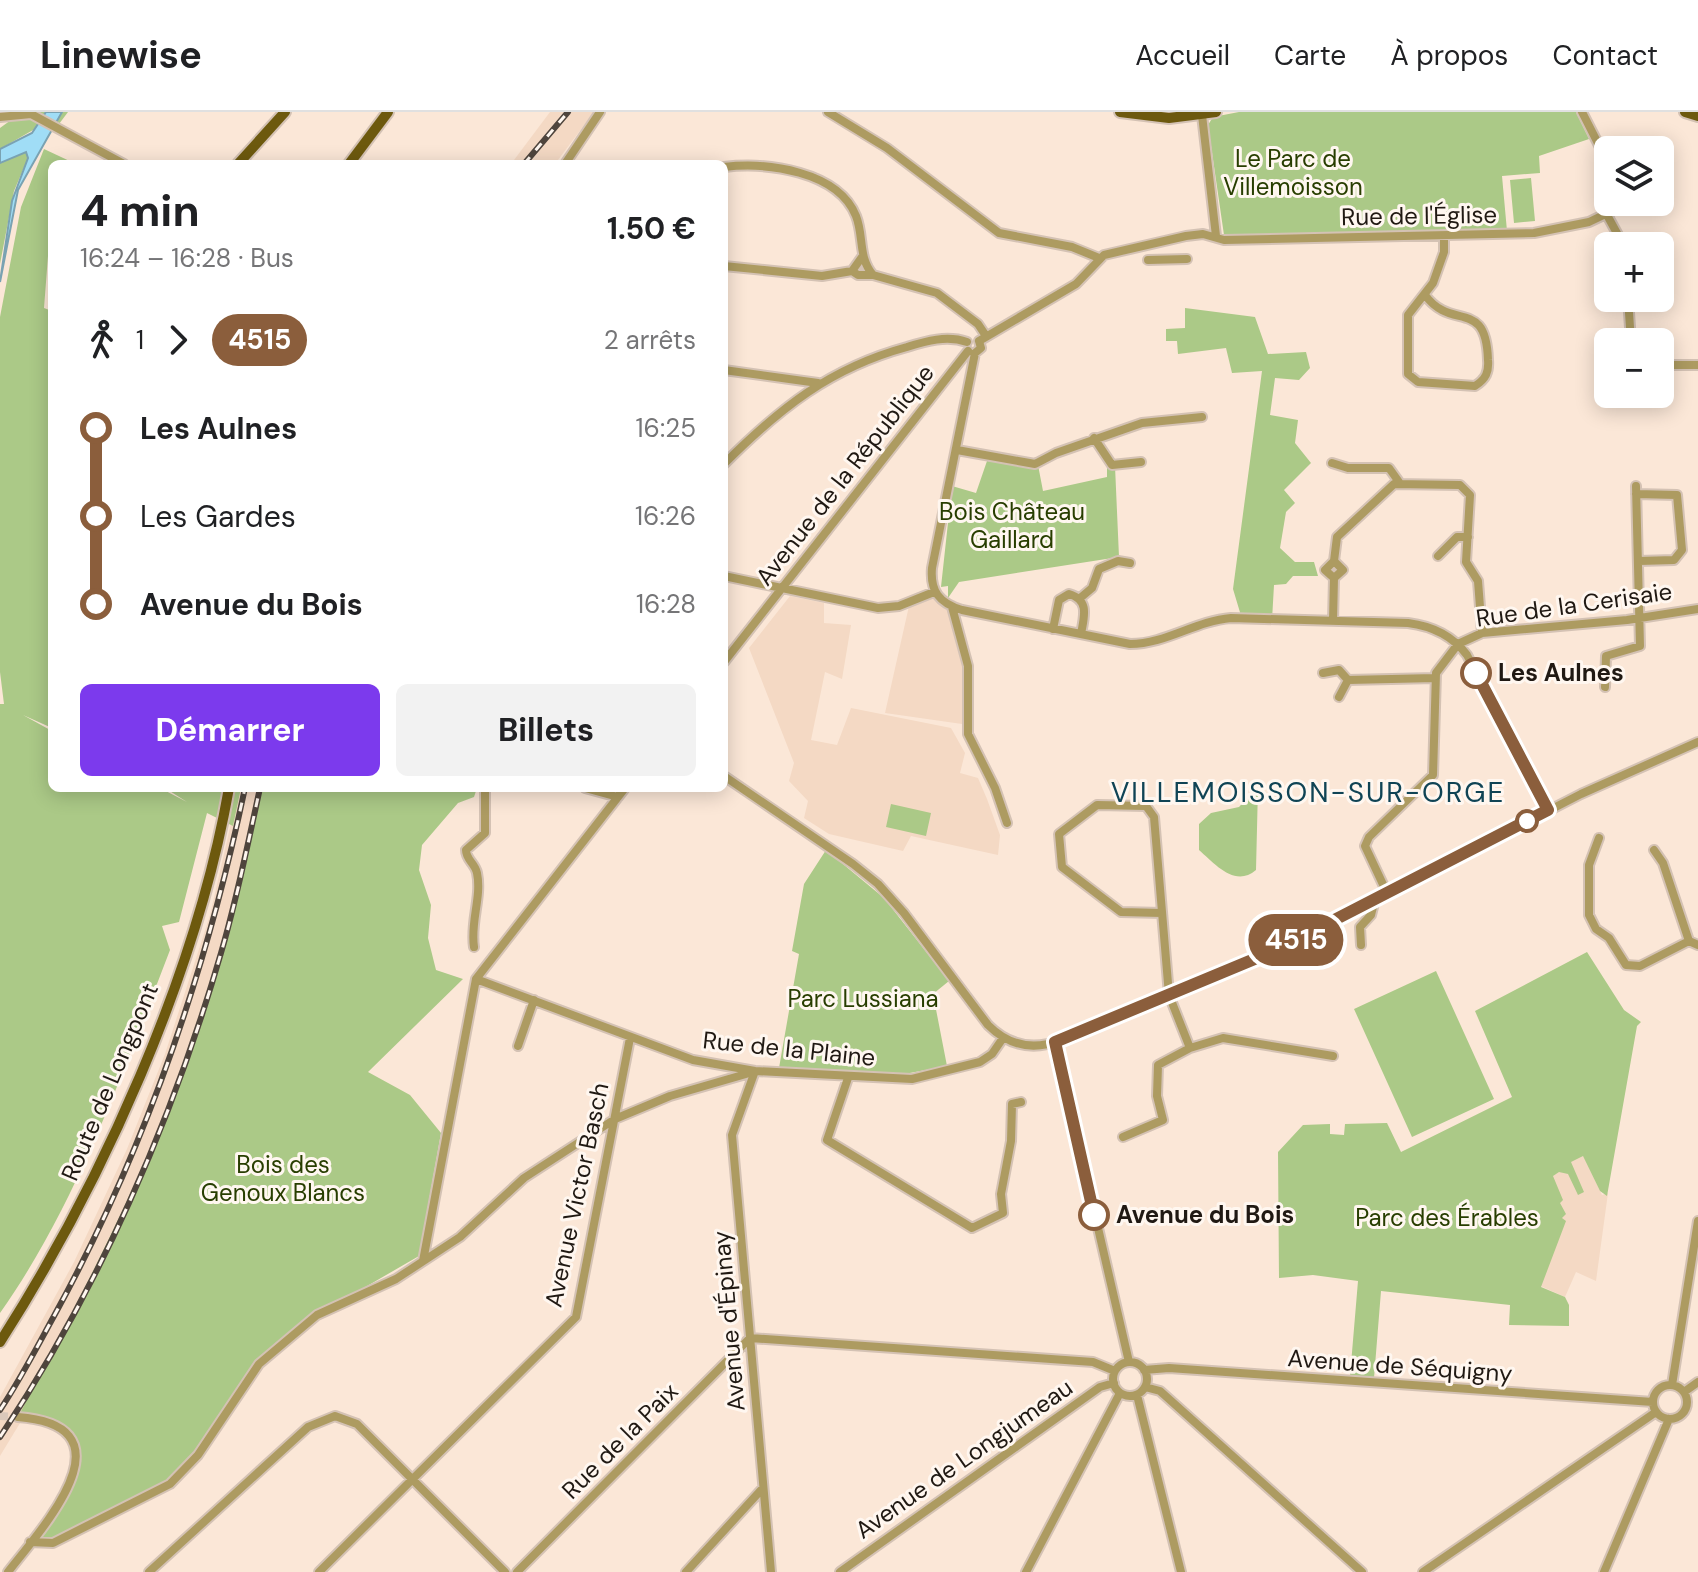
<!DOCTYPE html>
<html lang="fr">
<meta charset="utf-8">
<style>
:root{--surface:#fff;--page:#f2f2f2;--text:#202124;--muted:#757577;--line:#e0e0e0;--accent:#7c3aed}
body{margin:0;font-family:"DM Sans",sans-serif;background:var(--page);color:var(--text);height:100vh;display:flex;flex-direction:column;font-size:30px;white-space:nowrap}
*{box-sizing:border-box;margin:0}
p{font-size:26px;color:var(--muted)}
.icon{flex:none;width:44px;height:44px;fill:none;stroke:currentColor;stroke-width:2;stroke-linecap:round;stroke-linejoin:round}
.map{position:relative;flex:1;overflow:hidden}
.panel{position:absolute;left:48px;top:48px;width:680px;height:632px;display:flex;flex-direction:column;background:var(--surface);border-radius:12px;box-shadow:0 4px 20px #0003}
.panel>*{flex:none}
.badge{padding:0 16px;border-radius:26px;font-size:28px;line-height:52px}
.fabs{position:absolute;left:1594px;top:24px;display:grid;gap:16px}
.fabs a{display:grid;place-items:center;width:80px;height:80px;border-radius:12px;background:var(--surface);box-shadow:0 4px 20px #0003;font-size:40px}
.map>.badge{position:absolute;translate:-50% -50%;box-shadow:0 0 0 4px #fff}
.legs{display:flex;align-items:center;gap:12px;height:88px;padding:0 32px;font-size:26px}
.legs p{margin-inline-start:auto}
.overview{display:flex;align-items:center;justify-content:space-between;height:136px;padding:0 32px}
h1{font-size:44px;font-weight:700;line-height:60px}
.button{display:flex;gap:16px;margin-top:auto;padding:16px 32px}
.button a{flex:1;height:92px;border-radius:12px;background:var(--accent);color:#fff;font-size:32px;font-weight:700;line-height:92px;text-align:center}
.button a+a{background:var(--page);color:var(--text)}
ul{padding:0 32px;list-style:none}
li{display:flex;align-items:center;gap:28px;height:88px;font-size:30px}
li i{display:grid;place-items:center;width:12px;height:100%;margin:0 10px;background:currentColor}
li i::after{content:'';width:20px;height:20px;margin:-10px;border:6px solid;border-radius:50%;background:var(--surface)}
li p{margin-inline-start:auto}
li:first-child i{background:linear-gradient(#0000 50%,currentColor 0)}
li:last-child i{background:linear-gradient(currentColor 50%,#0000 0)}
header{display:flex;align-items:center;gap:48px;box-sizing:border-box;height:112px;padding:0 40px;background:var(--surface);border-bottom:2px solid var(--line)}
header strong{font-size:38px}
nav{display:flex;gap:44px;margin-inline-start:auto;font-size:28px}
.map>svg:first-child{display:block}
</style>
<header>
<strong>Linewise</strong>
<nav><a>Accueil</a><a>Carte</a><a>À propos</a><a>Contact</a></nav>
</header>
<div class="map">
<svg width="1698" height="1460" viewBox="0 0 1698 1460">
<rect width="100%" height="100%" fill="#fbe7d7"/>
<path fill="#f4d9c4" d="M550,0h44l-39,52h-44z
M790,484l34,7v20l27,2 -9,54 -17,-7 -14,68 26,5 14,-37 100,20 14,25 -5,20 18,5 9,21 13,36 -2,20 -87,-19 -8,15 -74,-17 -25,-16 4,-17 -19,-20 5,-18 -45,-115z
M933,486l12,7 9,17 11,41 -3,61 -77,-11 24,-107z
M239,676h36l-26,101 -127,366 -122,201v-59l74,-135 53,-113 38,-95 45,-139z
M1583,1043l19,40 6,-2 -12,88 -20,-9 -11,25 -29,-13 -1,-113z"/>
<path fill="#abc987" d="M22,0h46l-12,16 -16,-2 -40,23v-21z
M1239,0h337l13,27 -50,17 1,17 -38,3 5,55 -283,4 -16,-110 5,-8z
M44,37l32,15h-24v92h-4l-4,52 8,3v417l-29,-13 29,16v57h108l27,14 -22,-14h76l-8,38 -26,-13 -28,109 -17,4 8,24c-48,124 -93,254 -170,363v-609h4l-4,-32v-355l21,-110z
M27,40l1,6 -14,33 -14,73v-101z
M1531,66l4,43 -21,2 -4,-43z
M1185,196l70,9 13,37 38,-2 4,16 -11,12 -24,-2 -5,37 28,5 -3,23 16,20 -27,27 11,13 -9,9 -6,36 15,14h19l4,14h-25l-7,8 -12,1 -2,35 -30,-1 -9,-30 29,-218 -30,2 -6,-25 -48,6 -1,-13h-11v-12l19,-1z
M987,349l51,4 5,26 64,-14v-10l8,-1 4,91 -160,25 -11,16v-12l-7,1 11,-101 24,7z
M1258,675l-2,83c-21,18 -41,-6 -57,-20v-26l12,-11 28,-6z
M260,676h217l-3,9 -16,6 -36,42 -3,25 12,35 -3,33 8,32 27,9 -95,93 42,23 31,38 -22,123 -102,59 -58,48 -61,92 -28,29 -117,59 -18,1 42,-79 -14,-36 -45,-12c69,-132 138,-263 185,-405 24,-73 40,-148 57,-224z
M891,692l40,9 -5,23 -40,-9z
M826,738l58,48 65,83 -16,13 14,72 -48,9 -120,-7 20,-114 -7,-3 12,-67z
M1587,840l37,58 17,12 -4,4 -30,170 -7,-5 -17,-35 -12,6 13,30 -6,3 -10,-21 -9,-2 -6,4 10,24 -3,3 6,11 -4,4 4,3 -25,66 24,10 4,8v21l-60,-1 1,-20 -129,-14 -7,87 -24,-2 8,-95 -45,-6 -34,3 -1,-126 25,-27 27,-1v10l14,1 1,-11 42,-1 14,29 111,-55 -37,-86z
M1436,859l58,128 -82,38 -58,-128z"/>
<path fill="#a0ddf6" stroke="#7aa2b2" stroke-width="2" d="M46,0h16l-44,78 -18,92 12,-81 16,-43 -2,-6 -26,11v-14l32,-16z"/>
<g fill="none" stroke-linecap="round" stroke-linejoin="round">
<path stroke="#dac8ba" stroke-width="8" stroke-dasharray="8 4" stroke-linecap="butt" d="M0,1304l18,1"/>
<g stroke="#d4c2b4" stroke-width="12">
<path id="minor" d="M828,0l59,36 112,85 73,14 27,11
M1582,0l26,51
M1202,3l14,121
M0,5l31,-3 93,50
M565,52l35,-52
M724,55c43,-5 114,4 132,49 8,20 2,42 17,59l64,18 41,31 8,12
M1607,103l17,31
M1148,148l39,-1
M724,154l98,10 30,-5 10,-14
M852,159l6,4h15
M1425,183c27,37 61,2 63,65 1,12 -2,19 -13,26l-57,-4 -10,-8v-59l25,-32 11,-31v-16
M1628,186l3,44
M979,229l2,7 -6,5 -43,215c-2,23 7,35 30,42l168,34c36,0 65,-23 101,-26l177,5c24,3 44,12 59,32l81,155
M979,229l97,-57 28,-29 82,-19 17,-2 21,6 310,-7 55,-11 25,-12 5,-8
M1660,253h38
M724,258l94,13
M1094,326l18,27 29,-3
M957,338l78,14 21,-11 86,-30 60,-6
M1332,351l16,5h41l10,14
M724,352c56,-56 106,-96 183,-117 19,-6 40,-12 60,-5
M1636,382l41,1 5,55 -8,10 -35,1
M1438,444l19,-19h11
M1334,449l3,-24 57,-53 66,1 10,10 -4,67 12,19 4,52
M1334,449l9,9 -9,8 -9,-8z
M724,464l154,32 21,-2 35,-14
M1079,487l13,-11 7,-19 19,-8 12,2
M952,495l16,59v68l27,54 12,35
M1333,509l1,-43
M1053,517l6,-29 10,-6c21,6 15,23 12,40
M724,550l244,-311
M1323,561l16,-3 9,10
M1348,568l87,-2
M1605,575l1,-31 34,-10 -4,-160
M1339,585l9,-17
M724,664l129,88 25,20 26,29 84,112c21,21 45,26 73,15l215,-90 305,-156 117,-52
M585,676l33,9
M1599,726l-10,27v50l7,14 13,9 17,27 14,1 49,-25 9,4
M1654,738l9,13 26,78
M1387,781l-22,-47 4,-9 64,-62 3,-102 22,-29 24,-11 145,-13 71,-11
M1162,801l-41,-1 -59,-45 -3,-33 38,-29 49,1 8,11 15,178 21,53 33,-10 110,18
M1361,833l-1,-18 11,-12 4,-16
M474,835c-4,-25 8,-50 3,-74 -2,-10 -11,-13 -11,-23l19,-17v-45
M476,867l217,81 62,11 157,8 68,-17 12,-8 11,-16
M1055,930l74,320
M518,934l16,-46
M755,959l-23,64 39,437
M848,966l-21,62 145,88 31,-15 -2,-19 10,-53 1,-37 9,-2
M1123,1025l40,-17 -6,-24 1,-31 32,-17
M423,1149l53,-282 149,-191
M1113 1267a17 17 0 1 1 34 0a17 17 0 1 1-34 0Z
M1144,1258l25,-2 484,34
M1672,1273l26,-164
M1653 1290a17 17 0 1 1 34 0a17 17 0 1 1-34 0Z
M1145,1275l15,4 202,181
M1684,1280l14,-10
M1137,1283l44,177
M30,1430l23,1 117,-59 28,-29 61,-91 58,-49 79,-36 64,-42 64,-59 91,-59 55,-23 76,-22v-4
M8,1460c36,-46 127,-146 10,-155
M149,1460l159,-145 27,-11 22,8 148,148
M319,1460l257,-255 54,-279
M517,1460l233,-234 343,24 22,9
M686,1460l77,-84
M840,1460l260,-185 14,-4
M1026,1460l94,-179
M1423,1460l233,-160
M1604,1460l65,-153"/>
</g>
<g stroke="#d4c2b4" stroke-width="14">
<path id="major" d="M1120,0l49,6 47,-6
M1685,0l13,4
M238,52l47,-52
M349,52l39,-52
M0,1230c102,-159 196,-367 229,-554"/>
</g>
<use href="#minor" stroke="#ad9b61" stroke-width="8"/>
<use href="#major" stroke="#6d590e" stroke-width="10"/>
<g stroke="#4f453d" stroke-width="6">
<path id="rail" d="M524,52l44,-52
M0,1298c20,-30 37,-63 54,-94 91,-166 152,-343 191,-528
M0,1325c98,-147 172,-315 221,-484 16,-54 27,-110 39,-165"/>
</g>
<use href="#rail" stroke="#fff7f0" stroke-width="3" stroke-dasharray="9" stroke-linecap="butt"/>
</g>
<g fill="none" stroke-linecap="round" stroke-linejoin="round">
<g stroke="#fff" stroke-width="18">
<path id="line-1" d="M1094,1103l-39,-173 221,-92 272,-140 -72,-137"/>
</g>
<use href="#line-1" stroke="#8b5e3c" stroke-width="12"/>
</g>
<g fill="#fff" stroke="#8b5e3c" stroke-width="4">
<circle cx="1476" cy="561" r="14"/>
<circle cx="1527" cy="709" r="10"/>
<circle cx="1094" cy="1103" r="14"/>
</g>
<g text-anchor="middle" stroke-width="6" stroke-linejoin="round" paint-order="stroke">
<g font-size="24" fill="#283e00" stroke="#fff7f0">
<text x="1293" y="55">Le Parc de<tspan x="1293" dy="28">Villemoisson</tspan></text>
<text x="1012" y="408">Bois Château<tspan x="1012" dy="28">Gaillard</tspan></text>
<text x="863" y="895">Parc Lussiana</text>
<text x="283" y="1061">Bois des<tspan x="283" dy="28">Genoux Blancs</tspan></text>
<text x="1447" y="1114">Parc des Érables</text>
</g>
<g font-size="24" fill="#201913" stroke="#fff7f0">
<text transform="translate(1419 104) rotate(-1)" y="8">Rue de l'Église</text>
<text transform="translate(845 363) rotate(-52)" y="8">Avenue de la République</text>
<text transform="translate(1574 493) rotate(-8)" y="8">Rue de la Cerisaie</text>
<text transform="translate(789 937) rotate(6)" y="8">Rue de la Plaine</text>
<text transform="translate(110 970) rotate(-67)" y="8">Route de Longpont</text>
<text transform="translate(577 1083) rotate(-78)" y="8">Avenue Victor Basch</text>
<text transform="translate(729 1209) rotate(-95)" y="8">Avenue d'Épinay</text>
<text transform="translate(1400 1254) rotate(4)" y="8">Avenue de Séquigny</text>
<text transform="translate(620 1329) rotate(-45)" y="8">Rue de la Paix</text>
<text transform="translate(964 1347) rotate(-35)" y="8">Avenue de Longjumeau</text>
</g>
<g font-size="24" font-weight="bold" fill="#201913" stroke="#fff7f0" text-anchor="start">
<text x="1498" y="569">Les Aulnes</text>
<text x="1116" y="1111">Avenue du Bois</text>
</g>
<g font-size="28" letter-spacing="2" fill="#104455" stroke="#fff7f0">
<text x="1308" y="690">VILLEMOISSON-SUR-ORGE</text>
</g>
</g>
</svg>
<div class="fabs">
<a><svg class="icon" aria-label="layers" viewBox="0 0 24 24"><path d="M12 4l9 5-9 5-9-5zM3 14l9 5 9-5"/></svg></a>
<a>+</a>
<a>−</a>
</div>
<b class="badge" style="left:1296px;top:828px;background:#8b5e3c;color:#fff">4515</b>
<section class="panel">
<div class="overview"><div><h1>4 min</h1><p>16:24 – 16:28 · Bus</p></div><b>1.50 €</b></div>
<div class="legs"><svg class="icon" aria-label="walk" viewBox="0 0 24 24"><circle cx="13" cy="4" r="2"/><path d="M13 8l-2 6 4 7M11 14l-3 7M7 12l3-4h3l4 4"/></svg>1<svg class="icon" aria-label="forward" viewBox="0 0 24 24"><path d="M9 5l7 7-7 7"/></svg><b class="badge" style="background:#8b5e3c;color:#fff">4515</b><p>2 arrêts</p></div>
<ul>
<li><i style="color:#8b5e3c"></i><b>Les Aulnes</b><p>16:25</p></li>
<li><i style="color:#8b5e3c"></i><span>Les Gardes</span><p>16:26</p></li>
<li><i style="color:#8b5e3c"></i><b>Avenue du Bois</b><p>16:28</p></li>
</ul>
<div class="button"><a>Démarrer</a><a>Billets</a></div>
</section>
</div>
